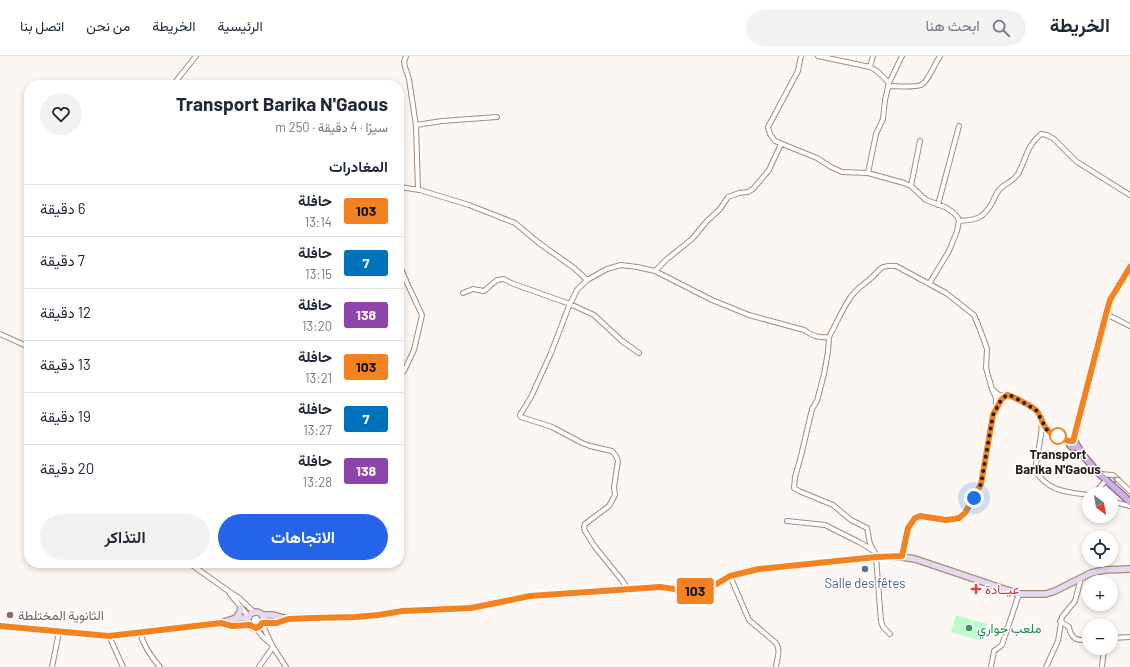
<!DOCTYPE html>
<html lang="ar">
<meta charset="utf-8">
<style>
:root{--surface:#fff;--page:#f2f2f3;--text:#1f2937;--muted:#747a83;--line:#e0e1e3;--accent:#2563eb}
body{margin:0;font-family:Barlow,Vazirmatn,sans-serif;background:var(--page);color:var(--text);direction:rtl;height:100vh;display:flex;flex-direction:column;font-size:15px;white-space:nowrap}
*{box-sizing:border-box;margin:0}
p{font-size:13px;color:var(--muted)}
.icon{flex:none;width:22px;height:22px;fill:none;stroke:currentColor;stroke-width:2;stroke-linecap:round;stroke-linejoin:round}
.map{position:relative;flex:1;overflow:hidden;direction:ltr}
.details{position:absolute;left:24px;top:24px;width:380px;height:488px;display:flex;flex-direction:column;background:var(--surface);border-radius:16px;box-shadow:0 2px 6px #0003;direction:rtl}
.details>*{flex:none}
.badge{padding:0 8px;border-radius:3px;font-size:14px;line-height:26px}
.needle{width:26px;rotate:149deg}
.fabs{position:absolute;left:1082px;top:431px;display:grid;gap:8px}
.fabs a{display:grid;place-items:center;width:36px;height:36px;border-radius:50%;background:var(--surface);box-shadow:0 2px 6px #0003;font-size:20px}
.you{position:absolute;width:20px;height:20px;margin:-10px;border:3px solid #fff;border-radius:50%;background:#1a73e8;box-shadow:0 0 0 6px #1a73e833}
.map>.badge{position:absolute;translate:-50% -50%;box-shadow:0 0 0 2px #fff}
h2{padding:0 16px;font-size:15px;line-height:36px}
.round{display:grid;place-items:center;flex:none;width:42px;height:42px;border-radius:21px;background:var(--page)}
.head{display:flex;align-items:center;justify-content:space-between;height:68px;padding:0 16px}
h1{font-size:19px;font-weight:700;line-height:30px}
.cta{display:flex;gap:8px;margin-top:auto;padding:8px 16px}
.cta a{flex:1;height:46px;border-radius:24px;background:var(--accent);color:#fff;font-size:16px;font-weight:700;line-height:46px;text-align:center}
.cta a+a{background:var(--page);color:var(--text)}
ul{padding:0;list-style:none}
li{display:flex;align-items:center;gap:12px;height:52px;padding:0 16px;border-top:1px solid var(--line)}
li div{flex:1}
li b{display:block;font-size:15px}
li em{font-style:normal}
li .badge{min-width:44px;font-weight:700;text-align:center}
header{display:flex;align-items:center;gap:24px;box-sizing:border-box;height:56px;padding:0 20px;background:var(--surface);border-bottom:1px solid var(--line)}
header strong{font-size:19px}
nav{display:flex;gap:22px;margin-inline-start:auto;font-size:14px}
.search{width:280px;height:36px;background:var(--page);display:flex;align-items:center;gap:10px;box-sizing:border-box;padding:0 14px;border-radius:22px;color:var(--muted);font-size:15px}
.map>svg:first-child{display:block}
</style>
<header>
<strong>الخريطة</strong>
<div class="search"><svg class="icon" aria-label="search" viewBox="0 0 24 24"><circle cx="10" cy="10" r="6"/><path d="M15 15l6 6"/></svg>ابحث هنا</div>
<nav><a>الرئيسية</a><a>الخريطة</a><a>من نحن</a><a>اتصل بنا</a></nav>
</header>
<div class="map">
<svg width="1130" height="611" viewBox="0 0 1130 611">
<rect width="100%" height="100%" fill="#fcf7f3"/>
<path fill="#bcfdcb" d="M956,559l31,9 -5,17 -31,-9z"/>
<g fill="none" stroke-linecap="round" stroke-linejoin="round">
<g stroke="#a28d7d" stroke-width="6">
<path id="street" d="M406,0l-2,6 1,5 4,12 7,47 2,64
M801,0l-3,15 -30,56 2,7 5,7 42,17 14,9 11,5 26,1 36,10 7,3 15,14 19,7 9,6 4,5 1,3 -2,10 -8,20 -20,33
M818,0l52,11
M873,0l-3,11 7,4 12,12
M173,29l23,-29
M889,30c8,0 24,2 32,-1 7,-3 14,-22 19,-29
M416,69l26,-4 55,-4
M868,117l8,-39 7,-15 2,-19 4,-17 13,-27
M911,130l9,-45
M399,131l21,3 49,15 46,18 24,20 35,25 13,12
M938,149l21,-79
M959,165c17,-1 24,-2 33,-18 2,-4 4,-9 7,-13 6,-7 14,-8 19,-16 8,-15 9,-29 23,-40l6,1 7,4 23,23 53,33
M399,208l8,19 15,32 -8,35 -10,21 -5,3
M655,215l12,-12 25,-20 15,-18 13,-12 8,-12 11,-4 9,-1 5,-3 16,-19 12,-26
M463,237l10,-4 11,2 13,-11 7,-1 7,4 59,21 24,11 28,26 17,12
M1106,258l24,12
M0,278l29,13
M829,281l-1,15 -4,22 -7,27 -5,8 -11,47 -6,21 -1,11 5,3 34,14 18,15 16,8 3,16 7,13
M992,333l4,9v9
M1042,365l5,9 16,9 7,6
M1099,418l14,1 17,16
M1094,438l12,-14
M1111,445l19,5
M787,465l38,4 34,17 15,9
M876,501l5,64 2,6 7,7
M902,501l6,-29 7,-10 5,-2 26,3h7l6,-1 6,-5 16,-29 12,-69 8,-15 6,-4
M189,507l38,27 12,8 16,15
M730,520l19,44 27,23c5,7 1,16 0,24
M628,533l-7,-10 -26,-32 -10,-16 -1,-4 1,-3 24,-18 6,-11 -1,-8 4,-26 -2,-5 -4,-5 -22,-5 -8,-3 -30,-16 -31,-10 -1,-2 11,-18 20,-44 18,-47 8,-16 10,-10 20,-11 14,-4 16,2 18,4 57,29 37,15 55,15c9,6 14,8 25,7 7,-13 13,-27 21,-39 5,-8 13,-13 20,-19 10,-9 11,-15 26,-13l50,27 28,22 7,17 6,17 -1,19 6,21 7,6 13,1 24,14 6,11 -1,14 -6,35c13,22 32,22 54,25
M230,538l19,23
M1060,565l9,6c2,12 8,14 20,13
M262,568l11,23 13,20
M255,571l7,9 8,7
M140,577c4,13 11,24 20,34
M109,580l14,31
M1111,582l19,-1
M52,611l7,-35
M259,611l14,-20
M991,611l3,-16 8,-6 17,-51
M1046,611l12,-26 4,-24 13,-16 6,-23
M1102,611l2,-19"/>
</g>
<g stroke="#a28d7d" stroke-width="8">
<path id="secondary" d="M248 564a8 8 0 1 1 16 0a8 8 0 1 1-16 0Z
M262,559h10l16,4
M236,562l4,-6 1,-5
M221,567l17,3 12,-1
M262,567h15l11,-4 25,-1 42,-1 23,-2 25,-4 68,-3 59,-12 130,-9 29,4 17,-2 11,-5 13,-8 29,-7 117,-12h26l13,2 104,35h27l9,-3 36,-18 13,-3 26,-1
M0,570l109,10 112,-13 15,-5h12"/>
</g>
<g stroke="#7e5c89" stroke-width="8">
<path id="primary" d="M1070 388a3 3 0 1 1 6 0a3 3 0 1 1-6 0Z
M1073,385l37,-141 20,-33
M1076,388c13,23 35,40 54,58"/>
</g>
<use href="#street" stroke="#fff" stroke-width="4"/>
<use href="#secondary" stroke="#e6d8ee" stroke-width="5.5"/>
<use href="#primary" stroke="#ceb1dd" stroke-width="6"/>
</g>
<defs><path id="oneway-chevron" d="M-2-3.5L2.5 0L-2 3.5" fill="none" stroke-width="1.6" stroke-linecap="round" stroke-linejoin="round"/></defs>
<use stroke="#9d9a97" href="#oneway-chevron" transform="translate(1116 423) rotate(-142)"/>
<g fill="none" stroke-linecap="round" stroke-linejoin="round">
<g stroke="#fff" stroke-width="9">
<path id="line" d="M0,570l109,10 112,-13 11,3 18,-1 6,3 4,-2 2,-3h15l11,-4 25,-1 42,-1 23,-2 25,-4 68,-3 59,-12 130,-9 29,4 17,-2 7,-3 17,-10 29,-7 117,-12 26,-1 6,-28 7,-10 5,-2 26,4 8,-1 5,-1 6,-5 16,-29 12,-69 8,-15 6,-5c6,1 26,12 30,16 4,5 5,12 9,17 4,6 21,14 27,13l33,-127 4,-14 20,-33"/>
</g>
<use href="#line" stroke="#f58220" stroke-width="6"/>
<path stroke="#261e18" stroke-width="4" stroke-dasharray="0 7.2" d="M974,442l7,-14 12,-69 8,-15 6,-5 5,1 24,14 11,20 11,6"/>
</g>
<circle fill="#fff" stroke="#f58220" stroke-width="2" cx="1058" cy="380" r="8"/>
<circle fill="#5c6f8a" stroke="#fff" stroke-width="1.5" cx="865" cy="513" r="4"/>
<path fill="#e0444e" stroke="#fff" stroke-width="1.5" d="M974 527h4v4h4v4h-4v4h-4v-4h-4v-4h4z"/>
<circle fill="#8d6e63" stroke="#fff" stroke-width="1.5" cx="10" cy="559" r="4"/>
<circle fill="#2e9e5b" stroke="#fff" stroke-width="1.5" cx="969" cy="572" r="4"/>
<g text-anchor="middle" stroke-width="3" stroke-linejoin="round" paint-order="stroke">
<g font-size="13" font-weight="bold" fill="#261e18" stroke="#fff">
<text x="1058" y="403">Transport<tspan x="1058" dy="15">Barika N'Gaous</tspan></text>
</g>
<g font-size="13" fill="#4e5e75" stroke="#fff">
<text x="865" y="532">Salle des fêtes</text>
</g>
<g font-size="13" fill="#be3a42" stroke="#fff" text-anchor="start">
<text x="985" y="538">عيــادة</text>
</g>
<g font-size="13" fill="#785e54" stroke="#fff" text-anchor="start">
<text x="18" y="564">الثانوية المختلطة</text>
</g>
<g font-size="13" fill="#27864d" stroke="#fff" text-anchor="start">
<text x="977" y="577">ملعب جواري</text>
</g>
</g>
</svg>
<div class="fabs">
<a><svg class="needle" viewBox="-14 -14 28 28"><path d="M0-13l5 13h-10z" fill="#e53935"/><path d="M0 13l5-13h-10z" fill="#747a83"/></svg></a>
<a><svg class="icon" aria-label="locate" viewBox="0 0 24 24"><circle cx="12" cy="12" r="6"/><path d="M12 2v4M12 18v4M2 12h4M18 12h4"/></svg></a>
<a>+</a>
<a>−</a>
</div>
<div class="you" style="left:974px;top:442px"></div>
<b class="badge" style="left:695px;top:535px;background:#f58220;color:#111">103</b>
<section class="details">
<div class="head"><div><h1>Transport Barika N'Gaous</h1><p>سيرًا · 4 دقيقة · 250 m</p></div><a class="round"><svg class="icon" aria-label="heart" viewBox="0 0 24 24"><path d="M12 20l-8-8c-3-5 5-10 8-4 3-6 11-1 8 4z"/></svg></a></div>
<h2>المغادرات</h2>
<ul>
<li><span class="badge" style="background:#f58220;color:#111">103</span><div><b>حافلة</b><p>13:14</p></div><em>6 دقيقة</em></li>
<li><span class="badge" style="background:#0072bc;color:#fff">7</span><div><b>حافلة</b><p>13:15</p></div><em>7 دقيقة</em></li>
<li><span class="badge" style="background:#8e44ad;color:#fff">138</span><div><b>حافلة</b><p>13:20</p></div><em>12 دقيقة</em></li>
<li><span class="badge" style="background:#f58220;color:#111">103</span><div><b>حافلة</b><p>13:21</p></div><em>13 دقيقة</em></li>
<li><span class="badge" style="background:#0072bc;color:#fff">7</span><div><b>حافلة</b><p>13:27</p></div><em>19 دقيقة</em></li>
<li><span class="badge" style="background:#8e44ad;color:#fff">138</span><div><b>حافلة</b><p>13:28</p></div><em>20 دقيقة</em></li>
</ul>
<div class="cta"><a>الاتجاهات</a><a>التذاكر</a></div>
</section>
</div>
